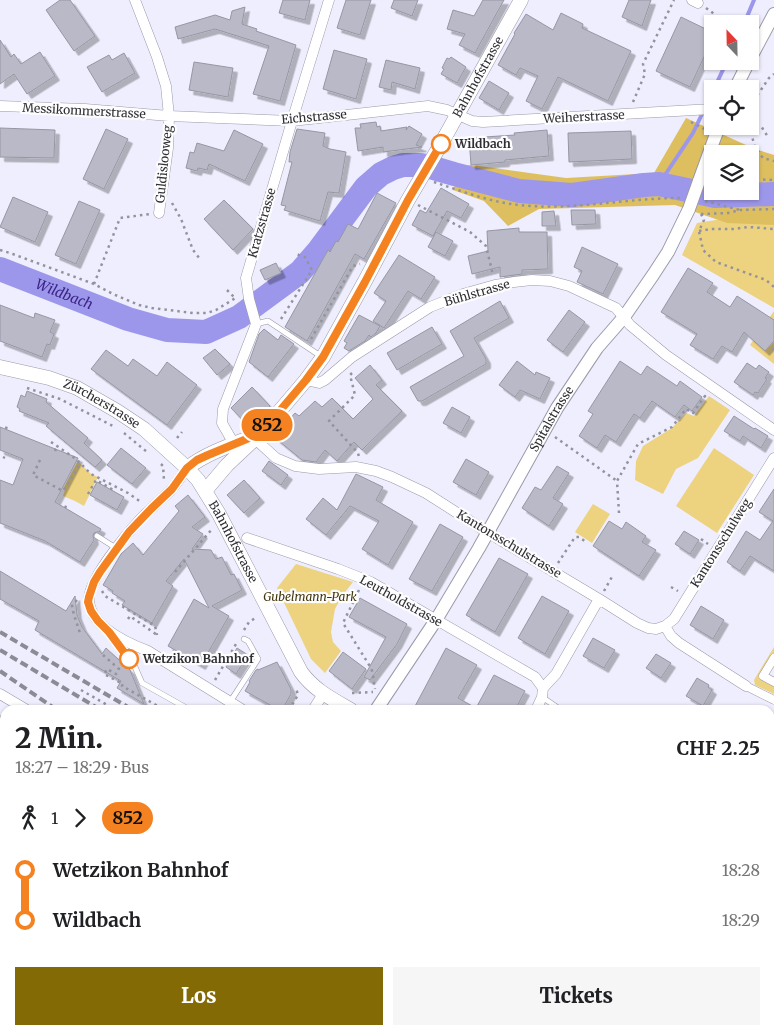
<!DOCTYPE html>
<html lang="de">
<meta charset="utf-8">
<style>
:root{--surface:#fff;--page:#f6f6f6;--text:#202124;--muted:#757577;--accent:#836a04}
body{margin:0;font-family:Merriweather,serif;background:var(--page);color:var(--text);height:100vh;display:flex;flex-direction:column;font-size:19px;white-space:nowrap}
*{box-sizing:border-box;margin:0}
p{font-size:16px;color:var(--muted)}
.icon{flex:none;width:28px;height:28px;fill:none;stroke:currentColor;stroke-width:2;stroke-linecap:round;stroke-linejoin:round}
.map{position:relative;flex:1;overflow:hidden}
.details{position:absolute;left:0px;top:705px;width:775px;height:330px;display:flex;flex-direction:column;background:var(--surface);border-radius:15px 15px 0 0;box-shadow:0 1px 4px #0004}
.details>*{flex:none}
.badge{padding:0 10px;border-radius:16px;font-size:18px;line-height:32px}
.needle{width:32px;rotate:338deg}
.tools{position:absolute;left:704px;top:15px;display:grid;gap:10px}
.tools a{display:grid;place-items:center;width:55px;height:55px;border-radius:0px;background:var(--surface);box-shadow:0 1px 4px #0004;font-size:25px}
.map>.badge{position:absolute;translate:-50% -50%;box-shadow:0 0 0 2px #fff}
.legs{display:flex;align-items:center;gap:8px;height:55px;padding:0 15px;font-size:16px}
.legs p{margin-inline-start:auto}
.headline{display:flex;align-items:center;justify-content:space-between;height:85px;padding:0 15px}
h1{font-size:28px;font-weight:800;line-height:38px}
.cta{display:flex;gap:10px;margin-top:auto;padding:10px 15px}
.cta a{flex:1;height:58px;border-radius:0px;background:var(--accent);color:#fff;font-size:20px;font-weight:800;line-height:58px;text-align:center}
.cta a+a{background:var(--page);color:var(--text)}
ul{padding:0 15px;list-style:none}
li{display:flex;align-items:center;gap:18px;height:50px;font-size:19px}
li i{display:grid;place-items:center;width:8px;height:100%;margin:0 6px;background:currentColor}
li i::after{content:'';width:12px;height:12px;margin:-6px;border:4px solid;border-radius:50%;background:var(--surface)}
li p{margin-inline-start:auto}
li:first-child i{background:linear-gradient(#0000 50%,currentColor 0)}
li:last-child i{background:linear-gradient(currentColor 50%,#0000 0)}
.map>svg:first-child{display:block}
</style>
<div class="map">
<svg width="774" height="1035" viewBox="0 0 774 1035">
<defs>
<filter id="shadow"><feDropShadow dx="4.5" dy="4.5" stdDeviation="0" flood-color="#0004"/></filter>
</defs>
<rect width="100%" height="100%" fill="#eeeefe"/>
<path fill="#edd280" d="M754,214h20v94l-92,-53 15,-32z
M774,311v53l-24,-19z
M709,396l21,14 -32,48 -22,11 -13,25 -28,-14 1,-19 7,-15 29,-18 14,-15 8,3z
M714,448l40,27 -37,58 -41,-27z
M78,461l13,13 7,3 -14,29 -9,-5 -12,-5 2,-6 -2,-1z
M593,504l17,10 -18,29 -17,-11z
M296,564l57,18 -11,14 -7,13 -4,23 2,10 8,9 -16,22 -14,-14 -34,-71z
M774,647v11l-11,17 11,7v12l-19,-9 -1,-5z"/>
<path fill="#debf5f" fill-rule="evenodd" d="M686,118l69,31 19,6v70l-47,-2 -52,-18 -136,4 -31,17 -24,-25 -31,-11 10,-24 8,-1 95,13 88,-5zM712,154h38v37h-38z"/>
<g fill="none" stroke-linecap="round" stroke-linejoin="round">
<path stroke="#9d97eb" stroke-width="4" d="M744,24l10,-24
M714,89l13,-28
M659,184l34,-51 19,-40"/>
<path stroke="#9d97eb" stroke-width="24" id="s1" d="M0,269l128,50 39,11 39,2 33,-15 61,-45 19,-22 47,-63 15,-13 12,-6 10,-3h18l9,2 24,7 65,17 53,4 72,-10 15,-1 56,12 59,-2"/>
</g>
<path fill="#b9b9c8" stroke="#9696a4" filter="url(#shadow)" d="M60,0h10l25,36 -21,15 -28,-41z
M283,0h27l-5,20 -26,-7z
M346,0h25l-11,35 -23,-7z
M394,0h24l-6,16 -21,-8z
M483,0h21l-29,53 -16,-8 6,-11 -18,-5 6,-19 21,6z
M629,0h22l-9,26 -20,-9z
M245,7l-3,17 15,5 -1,2 40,14 -16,56 -27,-7 16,-48 -54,-17 -37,10 -3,-12 40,-12 15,5 2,-9z
M561,13l22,11 -1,4 49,23 -23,50 -50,-24 -16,32 -16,-8 12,-25 -18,-8 -4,7 -18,-10 17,-31 -1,-1 12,-19 27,16z
M681,17l31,15v8l-22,47 -34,-16z
M0,40l11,17 3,-3 7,10 19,-12 15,24 -28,18 -13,-20 -14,10z
M334,50l33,9 -11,40 -33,-10z
M124,53l11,20 -33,19 -15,-25 22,-12 3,5z
M451,57l15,10 -9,16 -16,-9 3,-5 -2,-1 5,-10 2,1z
M386,60l34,8 -5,21 -23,-7 -1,8 -12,-3z
M194,62l39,6 -5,29 -39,-7z
M489,81l20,12 -10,17 -20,-12z
M376,122l1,5 3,-1 1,5 26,-4 -1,3 3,-4 13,8 -6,11 6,2 -39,5v-5l-25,4 -3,-23h6l-1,-4z
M0,128l55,2 -1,28 -54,-1z
M106,129l22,10 -24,50 -21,-10z
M297,129l28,4 -2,13 7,3 16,3 -7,41 -11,-1 -8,29 -36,-11 2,-4 -5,-1 11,-43h-3l1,-10z
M234,130l29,14 -18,37 -36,-17 -2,6 -9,-2 -1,3 -11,-3 4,-16 4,1 3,-10 27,8z
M547,130l2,26 -44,4v2l-34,3 -2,-27 46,-3 -1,-2z
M631,131l1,28 -63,3 -1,-29z
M441,188l28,16 -8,14 -14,-7 -14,25 -21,-11 8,-15 6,3z
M377,193l19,10 -32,56 -9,-5 -48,87 -22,-14 43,-77 2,2 6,-11 2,1 10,-18 10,5z
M13,197l35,15 -13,30 -35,-15z
M224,200l29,29 -20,21 -29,-31z
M79,201l21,9 -24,54 -21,-9z
M571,210h24l1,14 -24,1z
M554,211l2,15h-14v-14z
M519,228v4h28l1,37 -26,1v4l-22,3v-10l-28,7 -4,-18 20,-5 -1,-20z
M436,232l17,9 -8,15 -17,-9z
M582,247l36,17 -15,30 -26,-12 5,-11 -8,-4z
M399,255l36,22 -14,22 -13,-8 -24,37 -11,-7 13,-20 -12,-8z
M276,263l5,10 -16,7 -5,-10z
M688,268l25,15 -6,9 23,15 7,-11 37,24v21l-9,10 -21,-19 -12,20 -10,-6 -9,13 -23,-14 7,-11 -36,-22z
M500,301l9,17 -35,20 12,21v5l-64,37h-4l-8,-14 54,-31 -14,-25z
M0,305l34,13 1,-5 20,7 -5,12 4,2 -4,11 -3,-1 -5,13 -42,-16z
M569,310l16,12 -22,30 -16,-12z
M359,315l21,11 -4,7 -5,4 -2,-2 -4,6 -16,10 -5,-3 3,-5 -3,-2z
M432,327l10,17 -45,26 -10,-17z
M264,329l14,11 3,-5 13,9 -26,33 -19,-15 10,-28z
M215,349l15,15 -13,11 -14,-17z
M106,350l22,16 5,-7 24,17 10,-14 30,23 -30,40 -76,-56z
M517,361l18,14 1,-3 14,6 -10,21 -20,-9 -5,7 -16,-12z
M620,361l21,14 6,-9 30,20 3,-5 22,16 -10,14 -8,-6 -9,12 -23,-16 -12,17 -6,-4 -18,28 -11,-7 -8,13 -18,-12 14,-22 -5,-3z
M747,363l9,6 3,-4 10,7 -4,6 2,1 -9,14 -3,-1 -2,3 -19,-13z
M370,365l12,15 -6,5 26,26 -40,39 -8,-8 -17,19 -12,-11 -9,12 -14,-2 -28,-23 21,-24 4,3 16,-15 7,6 10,-9 21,21 20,-20 -18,-21z
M252,387l18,19 -21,21 -18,-19z
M27,391l20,8 -1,3 42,36 -4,5 18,17 -7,7 -49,-41 3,-3 -30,-12 1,-2 -3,-2 4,-12 4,2z
M452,407l18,10 -9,16 -18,-10z
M734,416l20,13 1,-1 13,8 -7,12 -18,-12 -3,5 -16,-10z
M0,427l78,31 -23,44 46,27 -2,3h-2l-3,1 -1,3 1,4 -14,22 -35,-21 -45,-18v-43l13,5 10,-26 -23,-9z
M121,448l25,20 -14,16 -25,-19z
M466,459l23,13 -13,23 -23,-13z
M269,461l19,14 -7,10 -19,-14z
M557,466l12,7 -16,25 10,6 -14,22 -27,-18 13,-21 6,3z
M356,474l27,13 -7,13 37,22 -25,43 -26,-16 17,-28 -29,-15 -24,29 -20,-16 17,-21 14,12z
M244,480l16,18 -16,15 -17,-18z
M97,482l27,15 -7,13 -27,-15z
M774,489v82l-24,-15 -10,15 -13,-9 19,-31 14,9 13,-19 -14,-9z
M188,495l17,22 -13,10 11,7 -11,15 19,1 5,9 6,-2 9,18 3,-1 8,16 -30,16 17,10 -28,49 -33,-19 26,-47 15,9 -25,-49 -18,22 7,5 -21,37 -30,-18 3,-4 -13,-8 1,-2 -10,-6 18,-31 12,-11 10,12 36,-44 -4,-5z
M609,521l13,8 4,-7 20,14 -4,6 14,8 -17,26 -46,-30z
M440,524l23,13 -31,54 -23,-12z
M684,531l15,9 -9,14 -15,-10z
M499,558l29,16 -33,58 -29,-17z
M0,571l66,40 9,-15 2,19 5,12 20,27 4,-6 24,22 14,34 -27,-16 4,-7 -86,-51 4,-9 -39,-22z
M542,596l27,15 -24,43 -27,-16z
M360,598l47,26 -10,20 -27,36 -6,-3 22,-40 -37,-20z
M701,606l23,14 -11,19 -23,-14z
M593,638l22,12 -11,18 -21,-12z
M237,648l11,7 -12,19 -10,-7z
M446,648l31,17 -19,33 18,10 18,-33 31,16 -10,19h-102z
M343,652l23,17 -14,20 -23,-18z
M656,654l15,9 -10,15 -15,-10z
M277,662l14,27v5l-9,16h-3l-34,-19 5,-9 -1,-1 7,-11 2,-1v1z
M697,678l12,7 -1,2 4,3 -9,16 -17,-10z"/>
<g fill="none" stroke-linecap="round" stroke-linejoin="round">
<g stroke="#9a9aa8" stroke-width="6">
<path id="service" d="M256,324l12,-3 54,36
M97,536l19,12
M113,637l22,30 7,16 48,27
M542,697l19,13
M230,702l28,-43 -10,-18 -4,-2
M766,1030l7,5"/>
</g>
<g stroke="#9a9aa8" stroke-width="9">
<path id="pedestrian" d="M774,658l-11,18 11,6
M746,686l28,14"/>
</g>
<g stroke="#9a9aa8" stroke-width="11">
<path id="minor" d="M135,0l22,57 9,29 3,30 -1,32 -9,65
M692,0l6,3
M0,106l85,3 84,7 123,5 136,-15 19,4 25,11 11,1 229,-13
M306,380l13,3 6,-3 27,-23 78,-50 33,-13 32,-9 19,-3 18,-2 18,1 19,5 47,22 14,17 36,30 108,75
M255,439l21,19 19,8 24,3 37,-2 20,4 16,6 34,16 61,39 112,67 38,24 11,5 8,1 9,-3 9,-7 100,-161
M234,444l-12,-21 1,-14 33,-85 -7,-25 -3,-21 46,-157 37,-121
M187,468c-5,7 -10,15 -16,22 -6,6 -13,12 -19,18 -17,15 -66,72 -63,94 3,25 38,41 59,49l95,59
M247,538l91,31 33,13 164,95 8,11
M665,626l6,10 8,7 67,43
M0,694l27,16
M313,710l10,-16
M536,710l6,-13 1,-9 13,-14 43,-75
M0,887l5,2
M0,987l5,4
M49,1030l4,5
M88,1030v5
M435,1030l6,5"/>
</g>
<g stroke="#9a9aa8" stroke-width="14">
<g id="tertiary">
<path d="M750,59l24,-45"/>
<path d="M735,89l14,-28"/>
<path d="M699,181l20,-55"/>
<path id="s2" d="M376,710l60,-90 43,-72 78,-140 40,-60 27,-31 29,-42 15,-23 21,-43"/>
</g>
</g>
<g stroke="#9a9aa8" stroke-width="15">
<g id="secondary">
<path id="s3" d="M0,367l49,11 28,10 40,23 27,18 43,39 11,12 21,34 82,158c13,18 31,27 50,38"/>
<path d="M187,468c20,-15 44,-23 67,-32"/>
<path id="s4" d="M205,491l22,-26 34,-32 45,-53 17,-23 42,-76 43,-81 33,-56 80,-144"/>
<path d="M770,928l4,1"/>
</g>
</g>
<path stroke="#93939e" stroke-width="2.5" stroke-dasharray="2.5 4" stroke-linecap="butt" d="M706,8l22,16
M633,102l12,-28 -2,-10 31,-64
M750,106l19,-28 5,-4
M691,122l13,7
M750,124l11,2 7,11
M749,126l6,21 8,11 11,3
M750,179l24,1
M434,182c27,9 56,20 85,23 53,6 107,-7 161,-7
M705,201l35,9
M172,203l9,16 12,31 7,9
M418,205l52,27 16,14 7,29
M701,214l3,6 -5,11 4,19 13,12 50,18 8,7
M701,214l27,-1 12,-3 34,-1
M699,231l12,-2h22l16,-2 25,2
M0,250l10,3 84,31 19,10 26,11 13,3 41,5h14l9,-3 21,-13
M94,284l26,-66 30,-4
M227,290l8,8
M281,319l31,-49 -7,-13 -9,-3
M311,339l42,-73 7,-2
M774,348l-2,2 2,2
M352,373l-2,2 5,20 -26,26 29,32 1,4
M27,388l33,11 53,27
M6,429l1,-4
M124,433l23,19
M555,437l62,44
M177,438l5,-6
M51,442l25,17 15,15 37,19 13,9
M55,451l2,-5
M3,457l2,1
M40,460l-7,15 30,16 18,-28
M161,464l2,2 1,14
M88,494l8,-14 19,11
M65,508l2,-4
M619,513l-2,-32 21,-37 34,-17 14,-18 7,4 12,-17 -2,-1
M701,539l7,5
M558,563l17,-26h4l7,5
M175,572l38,-44
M671,587l7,4
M359,590l-16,33 28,45c3,7 2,14 4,21
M102,591l3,5 50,30 2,9
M604,591l9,-16
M77,600l-5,6 2,9 6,18
M128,619l2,-3 27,19
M244,630l5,-8 8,-5
M103,655l16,14 -3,5 -9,-5 -3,5 19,10 -1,2 43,24
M215,680l21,-36
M81,690l35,20
M352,693l21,-1
M65,708l4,2
M289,710l9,-15 -2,-7
M0,716l5,4
M0,725l5,3
M0,744l5,4"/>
<use href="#service" stroke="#fff" stroke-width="5"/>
<use href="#pedestrian" stroke="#fff" stroke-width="8"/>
<use href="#minor" stroke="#fff" stroke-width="10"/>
<use href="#tertiary" stroke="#fff" stroke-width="12"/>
<use href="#secondary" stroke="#fff" stroke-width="14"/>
<path stroke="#8b8b96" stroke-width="4" stroke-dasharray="8 4" stroke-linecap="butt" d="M0,632l133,78
M0,650l101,60
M0,671l57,39
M580,1030l9,5
M602,1030l9,5
M652,1030l9,5
M692,1030l8,5"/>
<g stroke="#9a9aa8" stroke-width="14" stroke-linecap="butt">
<path id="tertiary-bridge" d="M689,209l10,-28"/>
</g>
<use href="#tertiary-bridge" stroke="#fff" stroke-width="12"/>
</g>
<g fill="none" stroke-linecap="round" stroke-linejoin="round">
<g stroke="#fff" stroke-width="11">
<path id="line-1" d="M129,659l-20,-27 -11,-11 -7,-10 -3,-9 1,-5 5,-15 6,-10 29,-40 22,-23 21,-20 15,-21 10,-8 11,-5 53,-22 45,-53 17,-23 42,-75 43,-82 33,-56"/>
</g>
<use href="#line-1" stroke="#f58220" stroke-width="8"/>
</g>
<g fill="#fff" stroke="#f58220" stroke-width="2.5">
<circle cx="441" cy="144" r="9"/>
<circle cx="129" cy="659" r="9"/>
</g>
<g text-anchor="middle" stroke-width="4.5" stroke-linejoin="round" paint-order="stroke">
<g font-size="12" fill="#2e2e34" stroke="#fdfdfd">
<text dy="4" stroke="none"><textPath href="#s4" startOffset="499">Bahnhofstrasse</textPath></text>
<text transform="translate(84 111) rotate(3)" y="4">Messikommerstrasse</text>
<text transform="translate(314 117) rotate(-5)" y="4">Eichstrasse</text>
<text transform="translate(584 117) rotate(-3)" y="4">Weiherstrasse</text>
<text transform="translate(164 164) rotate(-84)" y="4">Guldislooweg</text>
<text transform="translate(262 223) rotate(-74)" y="4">Kratzstrasse</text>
<text transform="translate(477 293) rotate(-16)" y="4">Bühlstrasse</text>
<text dy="4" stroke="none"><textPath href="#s3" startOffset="109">Zürcherstrasse</textPath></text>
<text dy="4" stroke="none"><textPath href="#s2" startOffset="340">Spitalstrasse</textPath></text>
<text dy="4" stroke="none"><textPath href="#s3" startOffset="304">Bahnhofstrasse</textPath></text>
<text transform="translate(721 543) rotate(-58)" y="4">Kantonsschulweg</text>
<text transform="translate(509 544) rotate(31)" y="4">Kantonsschulstrasse</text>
<text transform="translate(401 601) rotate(29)" y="4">Leutholdstrasse</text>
</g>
<g font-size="12" font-weight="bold" fill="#2e2e34" stroke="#fdfdfd" text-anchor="start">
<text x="455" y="148">Wildbach</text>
<text x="143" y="663">Wetzikon Bahnhof</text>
</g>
<g font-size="12" font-style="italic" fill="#41350a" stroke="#fdfdfd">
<text x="310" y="601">Gubelmann-Park</text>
</g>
<g font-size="14" font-style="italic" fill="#3b2586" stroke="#fdfdfd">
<text dy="5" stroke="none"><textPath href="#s1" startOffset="69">Wildbach</textPath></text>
</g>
</g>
</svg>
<div class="tools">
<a><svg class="needle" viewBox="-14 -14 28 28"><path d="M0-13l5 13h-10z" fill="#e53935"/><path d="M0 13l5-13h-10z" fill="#757577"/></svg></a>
<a><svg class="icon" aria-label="locate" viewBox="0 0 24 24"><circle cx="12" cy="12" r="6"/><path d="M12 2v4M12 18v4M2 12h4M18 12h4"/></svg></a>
<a><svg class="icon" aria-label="layers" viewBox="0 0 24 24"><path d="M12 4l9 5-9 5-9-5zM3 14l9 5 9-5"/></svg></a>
</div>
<b class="badge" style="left:267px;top:425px;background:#f58220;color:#111">852</b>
<section class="details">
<div class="headline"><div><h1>2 Min.</h1><p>18:27 – 18:29 · Bus</p></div><b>CHF 2.25</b></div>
<div class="legs"><svg class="icon" aria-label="walk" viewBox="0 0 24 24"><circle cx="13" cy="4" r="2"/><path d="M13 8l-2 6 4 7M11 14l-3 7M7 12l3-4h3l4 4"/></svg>1<svg class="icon" aria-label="forward" viewBox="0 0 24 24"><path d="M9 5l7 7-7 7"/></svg><b class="badge" style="background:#f58220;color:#111">852</b></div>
<ul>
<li><i style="color:#f58220"></i><b>Wetzikon Bahnhof</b><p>18:28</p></li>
<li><i style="color:#f58220"></i><b>Wildbach</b><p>18:29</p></li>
</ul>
<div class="cta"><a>Los</a><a>Tickets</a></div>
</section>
</div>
